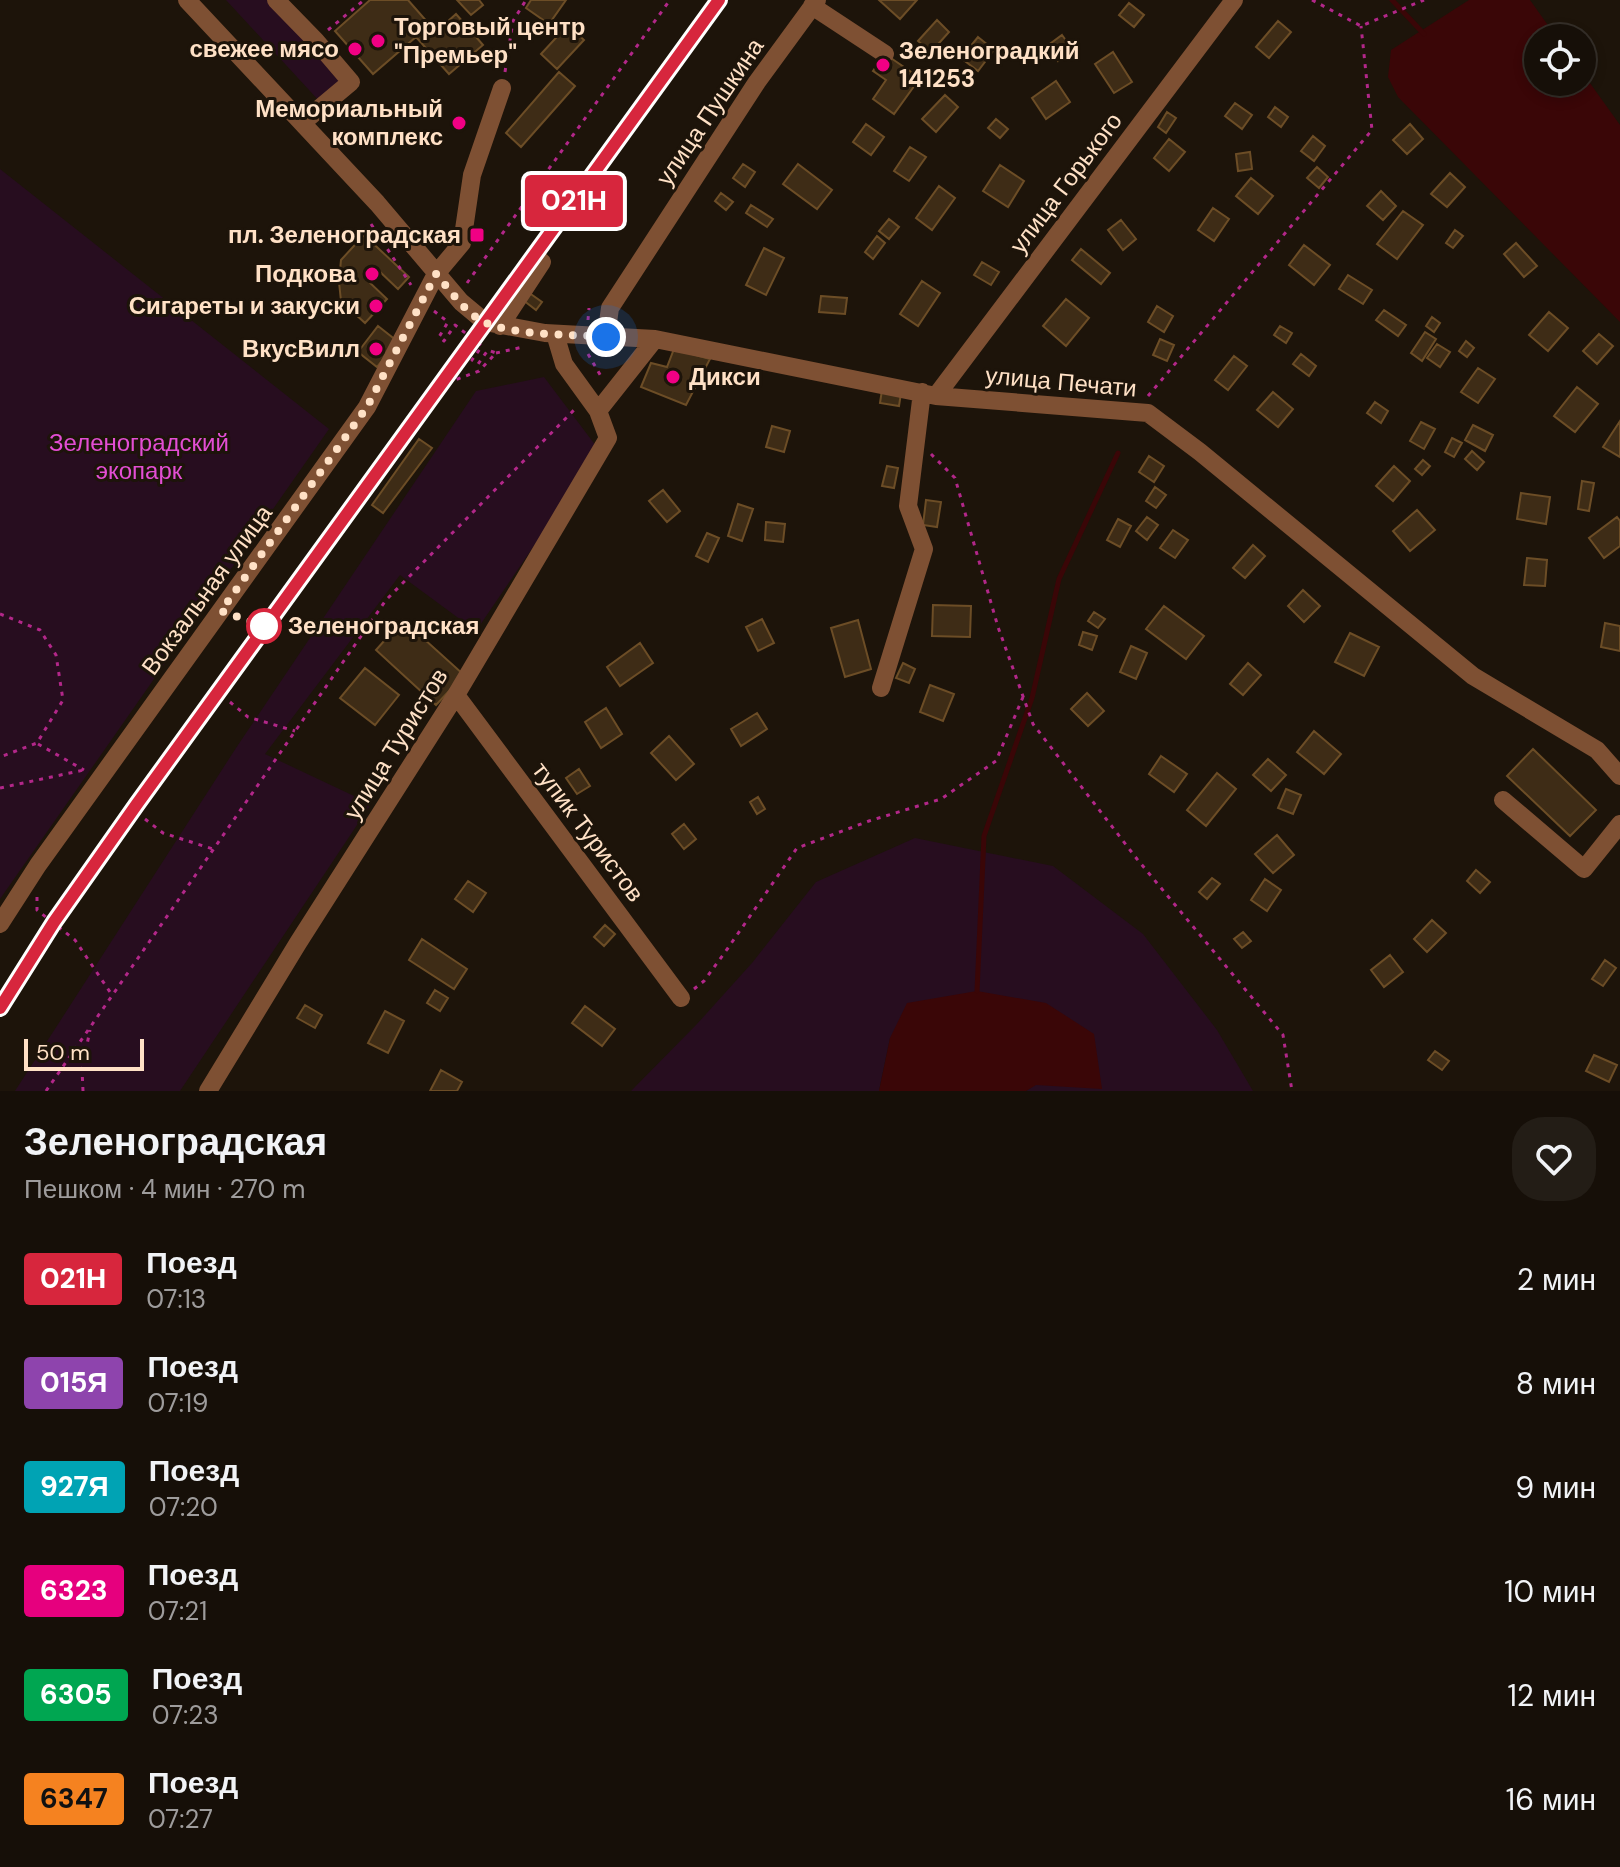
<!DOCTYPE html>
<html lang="ru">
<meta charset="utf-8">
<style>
:root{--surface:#160f08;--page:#231d16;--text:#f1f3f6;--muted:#9e9c9c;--line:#352f29}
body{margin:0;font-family:"DM Sans",sans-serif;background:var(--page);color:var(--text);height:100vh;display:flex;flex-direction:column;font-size:30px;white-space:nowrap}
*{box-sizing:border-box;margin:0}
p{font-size:26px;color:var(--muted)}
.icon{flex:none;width:44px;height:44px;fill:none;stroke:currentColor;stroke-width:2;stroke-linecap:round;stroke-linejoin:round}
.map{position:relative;height:1091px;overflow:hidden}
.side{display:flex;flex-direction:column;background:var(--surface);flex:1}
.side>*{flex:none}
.badge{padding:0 16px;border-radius:6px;font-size:28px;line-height:52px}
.buttons{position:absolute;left:1524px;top:24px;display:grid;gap:16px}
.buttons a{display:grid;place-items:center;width:72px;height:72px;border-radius:50%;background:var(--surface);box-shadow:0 4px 12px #0003,0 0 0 2px var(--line);font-size:40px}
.scale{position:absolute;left:24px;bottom:20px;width:120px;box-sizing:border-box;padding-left:8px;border:4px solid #ffe1c6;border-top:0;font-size:22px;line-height:28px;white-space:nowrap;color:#ffe1c6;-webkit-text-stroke:6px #1d140a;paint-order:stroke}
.you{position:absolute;width:40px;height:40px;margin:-20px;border:6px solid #fff;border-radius:50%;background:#1a73e8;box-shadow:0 0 0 12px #1a73e833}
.map>.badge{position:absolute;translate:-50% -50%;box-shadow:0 0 0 4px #fff}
.round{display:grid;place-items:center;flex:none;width:84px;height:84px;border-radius:32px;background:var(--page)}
.head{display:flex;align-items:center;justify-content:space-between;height:136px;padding:0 24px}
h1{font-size:38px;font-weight:700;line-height:60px}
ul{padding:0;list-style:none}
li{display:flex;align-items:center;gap:24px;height:104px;padding:0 24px}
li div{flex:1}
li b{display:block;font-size:30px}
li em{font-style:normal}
li .badge{min-width:88px;font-weight:700;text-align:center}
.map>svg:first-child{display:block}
</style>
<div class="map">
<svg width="1620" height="1091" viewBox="0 0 1620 1091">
<rect width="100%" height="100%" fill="#1d140a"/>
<path fill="#270d1f" d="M226,0h42l76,82 -23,21z
M0,169l329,260 -329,470z
M544,377l55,73 -123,181 -76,-56 -135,179 106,50 -191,287h-165l221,-343 240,-357z
M915,838l138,28 90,68 74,96 36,61h-227l10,-7 66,4 -212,-50 -11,53h-248l66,-67 55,-61 64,-81z"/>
<path fill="#3a0607" d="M1469,0h61l27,38h-19v44h44v-10l38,53v197l-222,-225 -10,-20 3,-27z
M977,991l69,12 48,31 8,55 -66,-4 -10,6h-147l11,-53 17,-35z"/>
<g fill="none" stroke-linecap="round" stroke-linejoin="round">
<path stroke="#3a0607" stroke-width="5" d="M1392,0l32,34
M977,991l7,-155 48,-138 27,-119 59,-126"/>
</g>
<path fill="#3e2c16" stroke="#6c4d26" stroke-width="2" d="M370,0h38l28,32 20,-18 27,31 -34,29 -33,-37 -43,37 -38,-43z
M457,0h22l4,5 -12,10z
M531,0h35l-17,24 -23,-16z
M879,0h38l-17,19z
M1129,3l15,12 -10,12 -15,-12z
M937,20l12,12 -18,20 -13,-11z
M1278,21l13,11 -22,26 -13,-11z
M568,25l16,15 -27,29 -16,-15z
M1062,35l11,15 -15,11 -11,-15z
M978,37l16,13 -16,21 -17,-13z
M1113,52l19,30 -18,11 -19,-29z
M885,54l35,24 -26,36 -21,-15 13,-19 -13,-9z
M559,72l16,14 -54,61 -15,-14z
M1056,81l14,21 -24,17 -14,-21z
M945,95l13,12 -22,25 -14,-13z
M1235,103l17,12 -10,14 -17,-13z
M1275,107l13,10 -7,10 -13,-10z
M1167,112l9,6 -10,15 -8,-6z
M996,119l12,10 -8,9 -12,-10z
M866,124l18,13 -13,18 -18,-13z
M1410,124l13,15 -16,15 -14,-14z
M1313,136l12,10 -11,15 -13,-10z
M1169,139l16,13 -16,19 -15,-13z
M910,147l16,10 -17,24 -15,-10z
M1250,152l2,17 -14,2 -2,-17z
M743,164l12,8 -10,15 -12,-9z
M798,164l34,26 -15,19 -34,-25z
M1000,165l24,16 -16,26 -25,-16z
M1317,167l11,10 -9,11 -12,-10z
M1450,173l15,14 -18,20 -16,-13z
M1251,178l22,18 -15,18 -22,-18z
M939,186l16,12 -23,32 -16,-12z
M1381,191l15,15 -13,14 -16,-14z
M721,193l12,9 -7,8 -11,-9z
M751,205l22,14 -6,8 -21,-14z
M1213,208l16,11 -15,22 -16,-11z
M1403,211l20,14 -26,34 -20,-15z
M889,219l10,8 -10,12 -10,-8z
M1121,220l15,19 -13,11 -15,-20z
M1455,230l8,6 -10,12 -7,-5z
M364,235l45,42 -11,12 -20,-19 -10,11 19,18 -22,24 -24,-22 -2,-19 2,-22z
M877,236l8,7 -12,16 -8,-7z
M1516,243l21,23 -13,11 -20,-23z
M1304,245l26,20 -16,20 -25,-20z
M764,248l20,10 -18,37 -20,-10z
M1081,249l29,24 -9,11 -29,-24z
M982,262l17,10 -8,13 -17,-10z
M1348,275l24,15 -9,14 -24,-15z
M922,281l18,12 -22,33 -18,-12z
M528,292l14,10 -6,8 -13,-10z
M821,296l26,2 -2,16 -26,-2z
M1066,299l23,19 -23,28 -23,-20z
M1157,306l16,10 -9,16 -16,-10z
M1384,310l22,15 -8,11 -22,-16z
M1549,312l19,16 -20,23 -19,-16z
M1432,317l8,6 -6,9 -8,-6z
M378,326l19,15 -20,26 -19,-15z
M1280,326l12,7 -6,10 -12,-8z
M1425,332l11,7 -14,22 -11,-8z
M1599,334l14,12 -16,18 -14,-13z
M1160,339l14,6 -7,16 -14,-6z
M1466,341l8,7 -7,9 -8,-6z
M1437,344l13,8 -10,15 -13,-9z
M674,349l36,10 -24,46 -45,-18 10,-24 16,4z
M1301,354l15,12 -7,10 -16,-12z
M1234,356l13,10 -19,24 -13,-10z
M1478,368l17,11 -17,24 -17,-11z
M1577,387l21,17 -23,28 -21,-16z
M882,390l19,3 -2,13 -19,-3z
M1273,392l20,17 -15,18 -21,-17z
M1375,402l13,9 -7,12 -14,-10z
M1620,421v36l-17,-10z
M1421,422l14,7 -11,20 -14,-8z
M1473,425l20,10 -8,16 -20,-11z
M772,426l18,5 -6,21 -18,-5z
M1452,438l10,5 -8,14 -9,-5z
M419,439l13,9 -49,65 -11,-8z
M1472,451l12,11 -7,8 -12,-11z
M1149,456l15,10 -10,16 -15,-10z
M1423,460l7,6 -8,9 -7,-6z
M887,466l11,2 -4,20 -12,-2z
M1394,466l16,15 -17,20 -17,-15z
M1582,481l12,2 -5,28 -11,-2z
M1155,487l11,8 -10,13 -10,-7z
M663,490l17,21 -13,11 -18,-21z
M1521,493l29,4 -4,27 -29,-5z
M926,500l15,2 -4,25 -14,-2z
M738,504l15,5 -11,32 -14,-5z
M1417,510l18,20 -25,21 -17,-20z
M1147,517l11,8 -11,15 -11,-9z
M1617,517l3,4v25l-16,12 -15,-20z
M1118,519l13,7 -11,21 -13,-7z
M766,522l19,2 -2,18 -18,-2z
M1173,530l15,10 -13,18 -15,-10z
M707,533l12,5 -11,24 -12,-6z
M1253,545l12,11 -20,22 -12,-10z
M1527,558l20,2 -2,26 -21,-1z
M1303,590l17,16 -16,16 -16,-16z
M933,605l38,1 -1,31 -38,-1z
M1164,606l40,30 -18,23 -40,-30z
M1094,612l11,7 -7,9 -10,-7z
M762,619l12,24 -16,8 -12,-24z
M403,620l61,55 -28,30 -60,-55z
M858,620l13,49 -26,8 -14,-49z
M1605,623l15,3v25l-19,-4z
M1083,632l14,4 -5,14 -13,-5z
M1350,633l29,14 -15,29 -29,-14z
M640,643l13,20 -33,23 -13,-19z
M1131,646l16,7 -11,26 -16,-7z
M903,663l12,6 -6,14 -13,-5z
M1248,663l13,12 -18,20 -13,-11z
M365,668l34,27 -24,30 -35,-27z
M930,685l24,9 -11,27 -23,-9z
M1087,693l17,18 -16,15 -17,-17z
M606,708l16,26 -21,14 -16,-26z
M757,713l10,16 -26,17 -10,-17z
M1314,731l27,23 -17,20 -27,-22z
M669,736l25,28 -18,16 -25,-27z
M1533,749l63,61 -26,26 -63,-60z
M1161,756l26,18 -13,18 -25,-18z
M1268,759l18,16 -15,16 -18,-16z
M579,769l11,17 -13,8 -11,-16z
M1217,773l19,16 -30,37 -19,-16z
M1286,789l15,6 -8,19 -15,-6z
M758,797l7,12 -8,5 -7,-12z
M684,824l12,15 -12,10 -12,-15z
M1277,835l17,20 -21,18 -18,-19z
M1476,870l14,12 -10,11 -13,-12z
M1212,878l8,6 -13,15 -8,-7z
M1265,879l16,11 -14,21 -16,-11z
M468,881l18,12 -13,19 -18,-13z
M1432,920l14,13 -19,19 -13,-13z
M605,925l10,9 -11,12 -10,-9z
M1243,932l8,9 -9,7 -8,-9z
M422,939l45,30 -13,20 -45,-29z
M1390,955l13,17 -19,15 -13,-17z
M1605,960l11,8 -13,18 -11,-7z
M435,990l13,8 -8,13 -13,-8z
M305,1005l17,10 -7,13 -18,-10z
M585,1006l30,23 -13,17 -30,-23z
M385,1011l19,10 -16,32 -20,-10z
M1435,1051l14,10 -7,9 -14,-10z
M1594,1055l23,10 -8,17 -23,-11z
M441,1070l21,12 -5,9h-27z"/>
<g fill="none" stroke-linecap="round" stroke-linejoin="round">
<path stroke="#b22789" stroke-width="3" stroke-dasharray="4 6" stroke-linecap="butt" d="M1312,0l49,26 63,-26
M328,30l36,-30
M505,72l8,-51 13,-21
M371,224l40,61
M467,283l203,-283
M434,311l14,11 -9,15 5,4 11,-16 27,21 -10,14 6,4 10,-14 8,3 -17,18 -24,9
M588,320l1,-12
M496,353l27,-6
M588,354l14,24
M1148,396l224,-266 -11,-104
M931,454l24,24 43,149 35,97 104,135 146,176 9,56
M0,614l40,16 16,25 7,45 -26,43 -37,14
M230,702l18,15 47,14
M38,744l46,26
M0,788l84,-18
M145,819l18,14 50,16
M37,897v13l38,30 37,55
M694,989l10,-8 24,-33 69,-100 72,-27 72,-22 55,-38 27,-64
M46,1091l340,-491 189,-191
M83,1091l-1,-22 8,-39"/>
<path stroke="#7e5033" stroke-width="18" d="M187,0l190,203 84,99 24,20 60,11 110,6 281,57 212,17 52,39 273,224 124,74 23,26
M276,0l40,41 35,41 -49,41
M812,6l73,48
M500,326l42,-64
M606,337l4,-29 147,-226 60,-82
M936,396l298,-396
M598,411l57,-72
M881,688l43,-139 -16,-43 14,-114
M456,695l225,303
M1503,800l81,69 36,-45
M0,924l38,-59 329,-458 69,-133 26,-31 10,-68 30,-87
M208,1091l90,-148 158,-248 152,-257 -10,-27 -34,-47 -9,-30"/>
<path stroke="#f10084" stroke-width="5" stroke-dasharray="12 10" stroke-linecap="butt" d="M0,1008l54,-86 47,-67 618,-855"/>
</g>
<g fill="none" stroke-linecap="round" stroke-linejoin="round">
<g stroke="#fff" stroke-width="18">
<path id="line" d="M0,1008l54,-86 83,-118 582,-804"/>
</g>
<use href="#line" stroke="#d7263d" stroke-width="12"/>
<path stroke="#ffe1c6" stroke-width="8" stroke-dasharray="0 14.4" d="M264,626l-43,-15 146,-204 69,-133c14,16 31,41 50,49 32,13 85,11 120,14"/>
</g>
<g fill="#f10084" stroke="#1d140a" stroke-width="3">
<circle cx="378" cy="41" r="8"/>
<circle cx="355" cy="49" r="8"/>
<circle cx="883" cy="65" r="8"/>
<circle cx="459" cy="123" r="8"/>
<rect x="469" y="227" width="16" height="16" rx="4"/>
<circle cx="372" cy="274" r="8"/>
<circle cx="376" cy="306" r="8"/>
<circle cx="376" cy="349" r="8"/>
<circle cx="673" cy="377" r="8"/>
</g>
<circle fill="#fff" stroke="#d7263d" stroke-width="4" cx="264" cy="626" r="16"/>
<g text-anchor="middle" stroke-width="6" stroke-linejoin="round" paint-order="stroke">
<g font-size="24" font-weight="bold" fill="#ffe1c6" stroke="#1d140a" text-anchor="end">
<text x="394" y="35" text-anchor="start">Торговый центр<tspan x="394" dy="28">"Премьер"</tspan></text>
<text x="339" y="57">свежее мясо</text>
<text x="899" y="59" text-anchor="start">Зеленоградкий<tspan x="899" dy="28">141253</tspan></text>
<text x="443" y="117">Мемориальный<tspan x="443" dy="28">комплекс</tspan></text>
<text x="461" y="243">пл. Зеленоградская</text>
<text x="356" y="282">Подкова</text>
<text x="360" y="314">Сигареты и закуски</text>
<text x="360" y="357">ВкусВилл</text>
<text x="689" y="385" text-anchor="start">Дикси</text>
</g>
<g font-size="24" fill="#ffe1c6" stroke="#1d140a">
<text transform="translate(710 112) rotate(-56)" y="8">улица Пушкина</text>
<text transform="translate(1066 183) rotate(-53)" y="8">улица Горького</text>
<text transform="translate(1061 382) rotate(5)" y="8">улица Печати</text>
<text transform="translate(207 590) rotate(-54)" y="8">Вокзальная улица</text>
<text transform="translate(396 744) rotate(-58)" y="8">улица Туристов</text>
<text transform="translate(588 832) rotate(53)" y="8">тупик Туристов</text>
</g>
<g font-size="24" fill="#e34ed4" stroke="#1d140a">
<text x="139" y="451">Зеленоградский<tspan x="139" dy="28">экопарк</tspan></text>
</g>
<g font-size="24" font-weight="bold" fill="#ffe1c6" stroke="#1d140a" text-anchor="start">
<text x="288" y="634">Зеленоградская</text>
</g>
</g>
</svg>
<div class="buttons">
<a><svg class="icon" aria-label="locate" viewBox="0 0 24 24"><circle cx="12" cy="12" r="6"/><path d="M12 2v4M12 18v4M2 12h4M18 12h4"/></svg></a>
</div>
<div class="scale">50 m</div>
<div class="you" style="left:606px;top:337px"></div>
<b class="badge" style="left:574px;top:201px;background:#d7263d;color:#fff">021Н</b>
</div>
<section class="side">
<div class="head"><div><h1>Зеленоградская</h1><p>Пешком · 4 мин · 270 m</p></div><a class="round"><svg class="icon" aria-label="heart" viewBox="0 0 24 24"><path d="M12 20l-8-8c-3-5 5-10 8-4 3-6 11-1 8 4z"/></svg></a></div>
<ul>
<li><span class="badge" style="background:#d7263d;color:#fff">021Н</span><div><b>Поезд</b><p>07:13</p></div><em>2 мин</em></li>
<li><span class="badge" style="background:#8e44ad;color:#fff">015Я</span><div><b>Поезд</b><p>07:19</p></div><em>8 мин</em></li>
<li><span class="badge" style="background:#00a3b4;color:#fff">927Я</span><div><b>Поезд</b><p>07:20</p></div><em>9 мин</em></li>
<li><span class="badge" style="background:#e6007e;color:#fff">6323</span><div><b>Поезд</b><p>07:21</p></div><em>10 мин</em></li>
<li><span class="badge" style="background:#00a651;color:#fff">6305</span><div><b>Поезд</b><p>07:23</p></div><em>12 мин</em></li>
<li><span class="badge" style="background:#f58220;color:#111">6347</span><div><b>Поезд</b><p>07:27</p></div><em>16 мин</em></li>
</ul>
</section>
